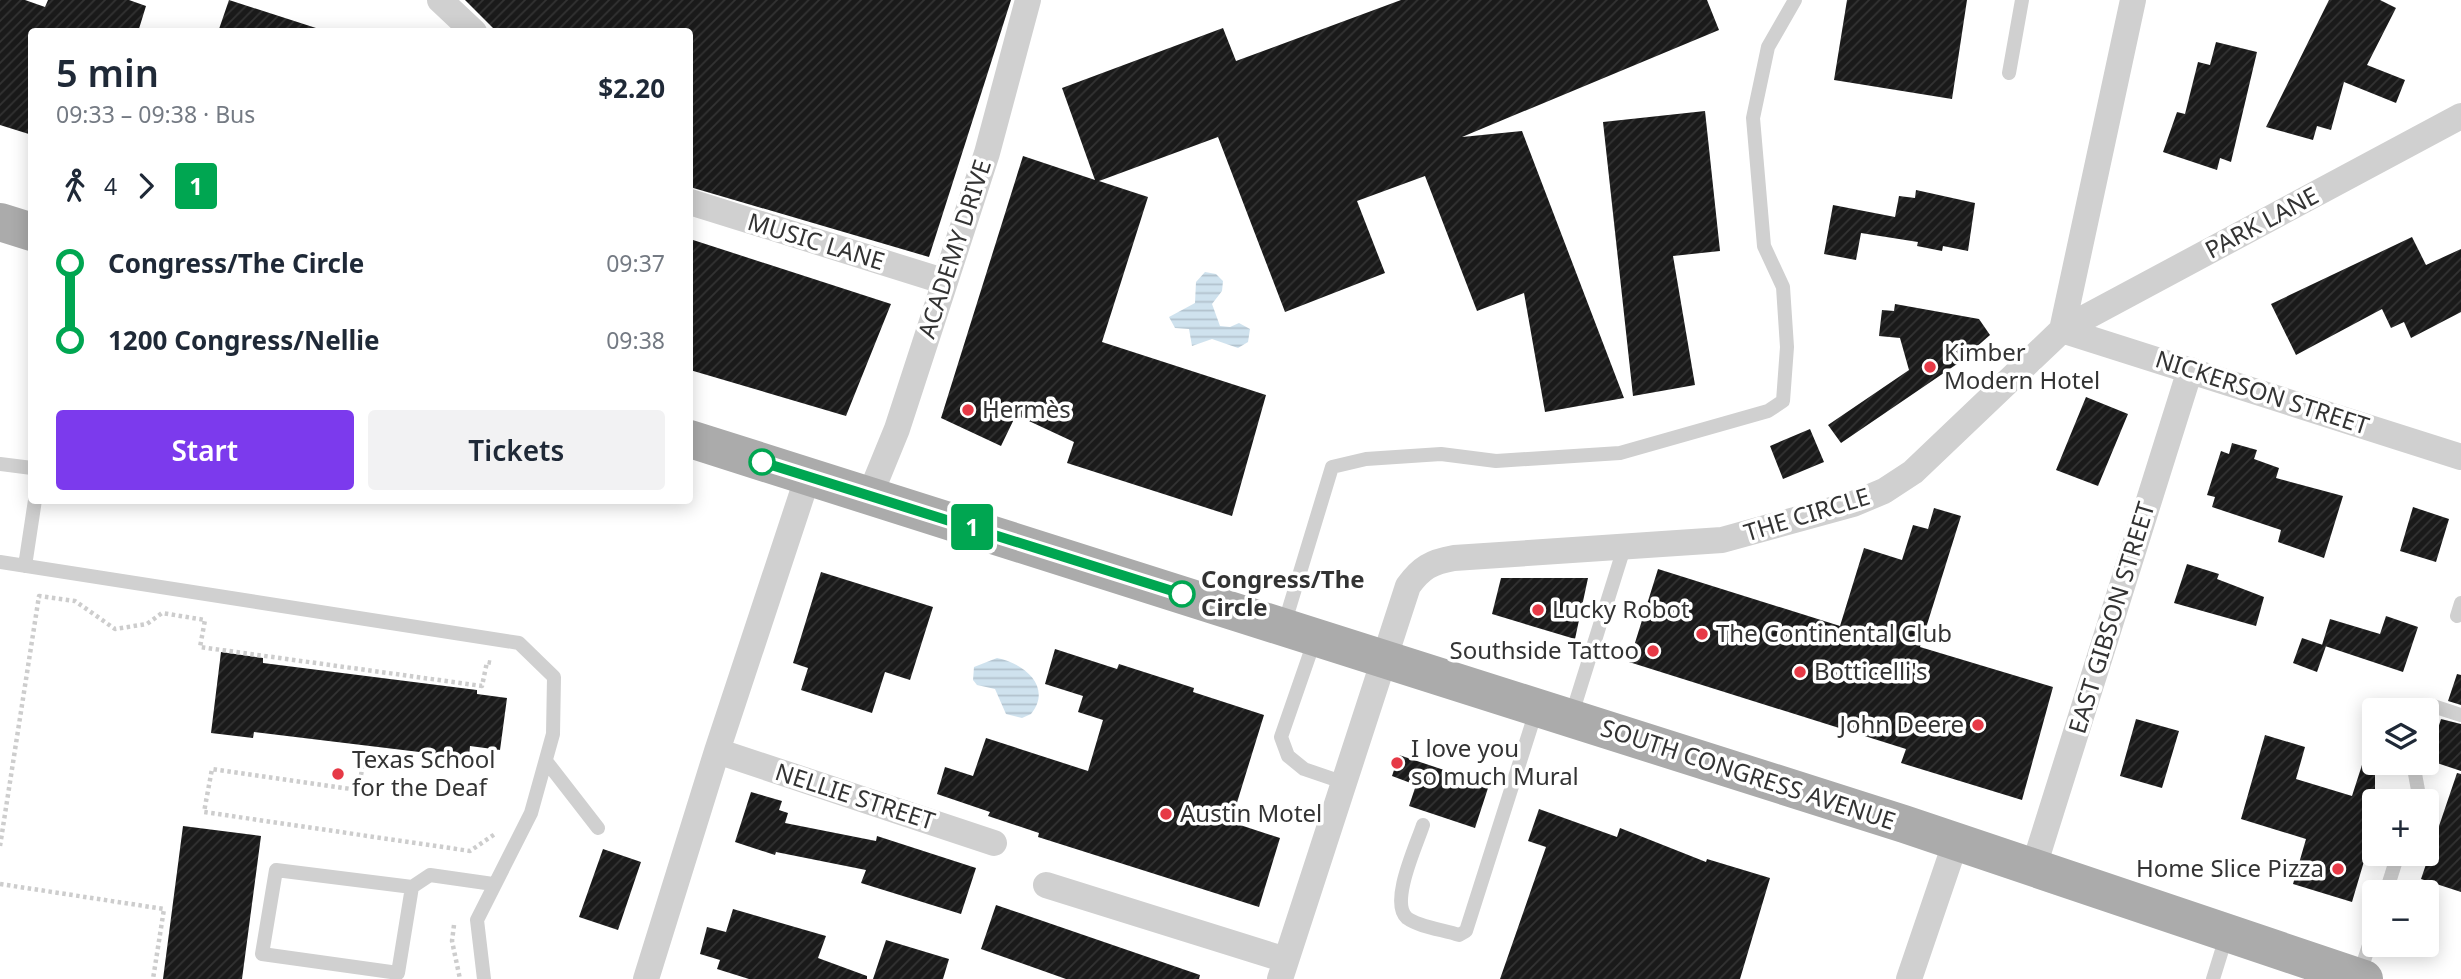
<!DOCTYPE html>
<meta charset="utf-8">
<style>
:root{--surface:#fff;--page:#f2f2f3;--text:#1f2937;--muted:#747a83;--accent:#7c3aed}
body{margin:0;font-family:"Noto Sans",sans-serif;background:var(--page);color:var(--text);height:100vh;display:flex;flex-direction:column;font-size:26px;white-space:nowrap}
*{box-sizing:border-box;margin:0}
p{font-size:23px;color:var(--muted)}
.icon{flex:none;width:38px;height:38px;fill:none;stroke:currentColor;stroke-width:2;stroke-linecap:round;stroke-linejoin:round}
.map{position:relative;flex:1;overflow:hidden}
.panel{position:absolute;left:28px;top:28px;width:665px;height:476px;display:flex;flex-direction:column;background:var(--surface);border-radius:7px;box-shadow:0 4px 18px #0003}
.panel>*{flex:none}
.badge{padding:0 14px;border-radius:5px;font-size:24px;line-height:46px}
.fabs{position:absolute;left:2362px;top:698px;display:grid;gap:14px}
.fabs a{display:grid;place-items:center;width:77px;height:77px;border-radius:7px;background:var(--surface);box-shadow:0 4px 18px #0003;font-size:35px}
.map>.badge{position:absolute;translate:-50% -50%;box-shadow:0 0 0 4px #fff}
.legs{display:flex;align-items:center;gap:10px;height:77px;padding:0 28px;font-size:23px}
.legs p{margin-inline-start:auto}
.summary{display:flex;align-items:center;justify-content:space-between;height:119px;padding:0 28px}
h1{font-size:38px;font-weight:600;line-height:52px}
.cta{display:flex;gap:14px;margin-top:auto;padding:14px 28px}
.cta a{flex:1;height:80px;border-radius:7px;background:var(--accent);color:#fff;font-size:28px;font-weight:600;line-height:80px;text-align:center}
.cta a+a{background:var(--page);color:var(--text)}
ul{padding:0 28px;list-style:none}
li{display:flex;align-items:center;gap:24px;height:77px;font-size:26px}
li i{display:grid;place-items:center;width:10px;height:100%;margin:0 9px;background:currentColor}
li i::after{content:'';width:18px;height:18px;margin:-9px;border:5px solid;border-radius:50%;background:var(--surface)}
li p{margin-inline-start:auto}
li:first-child i{background:linear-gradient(#0000 50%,currentColor 0)}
li:last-child i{background:linear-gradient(currentColor 50%,#0000 0)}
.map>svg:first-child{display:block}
</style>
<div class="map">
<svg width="2461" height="979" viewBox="0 0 2461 979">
<defs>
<pattern id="water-rules" width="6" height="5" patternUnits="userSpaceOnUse" patternTransform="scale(1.75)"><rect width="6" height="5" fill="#cfe2ee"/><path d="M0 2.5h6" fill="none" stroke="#b2c2cd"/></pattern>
<pattern id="building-hatch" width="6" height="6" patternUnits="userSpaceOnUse" patternTransform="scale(1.75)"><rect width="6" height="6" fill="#1a1a1a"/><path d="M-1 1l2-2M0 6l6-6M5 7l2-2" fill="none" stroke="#333"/></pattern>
</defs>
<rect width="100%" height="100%" fill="#fff"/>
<path fill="url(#water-rules)" d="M1205,272l11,2 7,7 -1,10 -10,13 8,22 10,1 9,-4 11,6 -2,13 -10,6 -26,-9 -20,7 -3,-17 -14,-1 -6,-11 26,-14 1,-21z
M997,658c27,5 56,29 34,56l-9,4 -16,-4 -11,-25 -18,-4 -4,-5 1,-13z"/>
<path fill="url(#building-hatch)" d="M0,0h25l20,7 3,-7h81l17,6 -8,26h-106v103l-32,-10z
M229,0l87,28 -1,4h-97z
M465,0h546l-82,257 -239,-70v-155h-193z
M1401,0h306l12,30 -257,107 60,-6 102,267 -79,14 -21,-119 -47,18 -52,-135 -68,25 28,72 -100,39 -67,-175 -119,44 49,16 -46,145 164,53 -34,121 -165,-53 7,-21 -58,-27 -15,31 -60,-28 82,-262 72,24 -33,-92 161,-60 13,33z
M1847,0h120l-15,99 -118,-19z
M2329,0h51l16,8 -29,57 38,15 -9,23 -52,-21 -13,48 -14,-4 -4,14 -47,-13z
M2216,42l41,10 -26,110 -11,-4 -3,12 -54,-18 14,-40 8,2 13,-52 12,3z
M1705,111l15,140 -47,5 22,129 -62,11 -30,-274z
M1916,190l59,13 -7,48 -25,-5 -1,5 -25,-5 1,-4 -57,-9 -5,27 -32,-6 9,-49 62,12 4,-21 16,2z
M2412,237l14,28 35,-16v63l-50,26 -7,-16 -13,6 -9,-19 -86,46 -25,-51z
M690,239l201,65 -45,112 -156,-46z
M1895,304l84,15 11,16 -33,29 -116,79 -13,-18 81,-55 -9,-32 -21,-2 3,-26 12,1z
M2086,397l42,17 -30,72 -42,-16z
M1810,429l14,33 -41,17 -13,-33z
M2232,443l25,7 -3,9 25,9 -3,10 67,18 -19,62 -46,-16 3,-12 -69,-23 3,-10 -8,-2 14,-44 8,3z
M2413,507l36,12 -13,43 -36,-11z
M1934,508l27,8 -41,131 133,40 -31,113 -121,-37 5,-14 -277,-87 29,-93 182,57 24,-78 38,12 11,-35 15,4z
M2187,564l32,10 -2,5 47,18 -8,29 -82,-23z
M821,572l112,35 -23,73 -25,-8 -13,41 -71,-23 7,-22 -15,-5z
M1501,578h87l-13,61 -83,-25z
M2386,616l32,11 -15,45 -81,-27 8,-26 50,15z
M2302,638l24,8 -9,26 -24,-9z
M1055,649l62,20 2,-5 75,24 -1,4 71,23 -33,107 49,16 -21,69 -221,-70 1,-4 -51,-17 2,-4 -53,-18 8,-27 28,9 13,-38 102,33 15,-51 -25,-8 5,-16 -38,-12z
M221,652l42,6v5l214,27v4l30,4 -7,52 -30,-4 -1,12 -215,-26 -1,6 -42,-5z
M2457,674l4,1v30l-13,-4z
M2136,719l43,12 -17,57 -42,-12z
M2441,719l20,5v47l-33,-11z
M2265,735l40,12 -9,32 56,17 18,-56 5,1v83l-23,78 -59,-18 13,-45 -65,-20z
M1399,755l90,30 -14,43 -66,-22 7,-21 -24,-9z
M2457,773l4,1v118l-40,-13z
M751,792l31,9 -3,9 9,3 -3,10 91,18 1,-5 99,32 -15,46 -100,-31 5,-13 -90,-18 -1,3 -40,-13z
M1539,809l78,28 3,-9 86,34 1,-3 63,19 -30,101h-240l46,-132 -18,-6z
M183,826l78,10 -19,143h-79z
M603,849l38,13 -23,68 -39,-13z
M996,905l204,70 -1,4h-133l-85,-30z
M733,909l93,27 -8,22 49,18v3h-118l-32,-10 3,-9 -20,-6 7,-27 19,5z
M886,940l63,19 -6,20h-70z"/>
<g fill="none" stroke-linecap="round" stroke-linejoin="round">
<path stroke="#cdcdcd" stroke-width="4.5" stroke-dasharray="3.5 3.5" stroke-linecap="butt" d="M363,765l-5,25 -146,-21 -8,43 266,39 25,-17
M0,846l39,-250 36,5 40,28 32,-5 15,-11 43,7 -5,27 282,39 5,-24 5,1
M0,884l164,25 -11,70
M454,925l-2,16 8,38"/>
<path stroke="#d0d0d0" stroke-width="14" d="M2009,73l13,-73
M0,464l32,4
M0,562l519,81 35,34 -1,57 -22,79 -54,107 7,59
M25,566l10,-66
M2457,616l4,-13
M1284,625l48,-158 34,-8 75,-5 55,7 124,-8 148,-42 15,-10 4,-54 -4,-60 -19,-41 -11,-128 15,-71 27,-47
M1315,639l-34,98 7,19 16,13 41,14
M2427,713l3,-8 31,10
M1571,717l53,-169
M546,761l52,67
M2413,763l5,27 -3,12
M1423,825c-6,19 -34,78 -16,93 12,9 38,12 52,17l7,-4 71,-223
M412,887l-136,-17 -14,84 136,19 14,-86 18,-12 63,9
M2386,892l12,-38
M2359,976l16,-49
M2213,979l14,-45"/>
<path stroke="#d0d0d0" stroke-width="26" d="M440,0l34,32
M690,202l253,79
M2062,330l399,-214
M2062,330l399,127
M870,495l27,-66 90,-276 41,-153
M717,751l277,92
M2034,866l156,-496
M1046,885l240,75
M646,979l71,-228 91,-275
M1280,979l128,-393c13,-18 23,-24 46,-28l268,-18 131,-36 31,-13 29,-19 149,-142 71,-330
M1909,979l47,-138"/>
<path stroke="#ababab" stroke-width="38" d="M0,222l32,10
M690,439l1214,385 460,155"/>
</g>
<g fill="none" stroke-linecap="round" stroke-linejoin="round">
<g stroke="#fff" stroke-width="16">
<path id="line-1" d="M762,462l420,132"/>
</g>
<use href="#line-1" stroke="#00a651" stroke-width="10"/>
</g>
<g fill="#e63946" stroke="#fff" stroke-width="2.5">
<circle cx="1930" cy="367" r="7"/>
<circle cx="968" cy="410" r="7"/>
<circle cx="1538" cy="610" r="7"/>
<circle cx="1702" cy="634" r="7"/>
<circle cx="1653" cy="651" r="7"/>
<circle cx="1800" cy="672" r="7"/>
<circle cx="1978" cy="725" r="7"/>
<circle cx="1397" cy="763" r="7"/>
<circle cx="338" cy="774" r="7"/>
<circle cx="1166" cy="814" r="7"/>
<circle cx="2338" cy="869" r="7"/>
</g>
<g fill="#fff" stroke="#00a651" stroke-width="3.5">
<circle cx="762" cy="462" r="12"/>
<circle cx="1182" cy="594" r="12"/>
</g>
<g text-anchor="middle" stroke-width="7" stroke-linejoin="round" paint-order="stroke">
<g font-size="24" fill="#333" stroke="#fff">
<text transform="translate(2262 223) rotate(-28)" y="8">PARK LANE</text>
<text transform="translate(816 242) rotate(17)" y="8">MUSIC LANE</text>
<text transform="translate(955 249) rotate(-72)" y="8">ACADEMY DRIVE</text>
<text transform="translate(2262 393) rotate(18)" y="8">NICKERSON STREET</text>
<text transform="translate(1807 515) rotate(-17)" y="8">THE CIRCLE</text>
<text transform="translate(2112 618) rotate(-73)" y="8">EAST GIBSON STREET</text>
<text transform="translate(1748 775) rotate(18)" y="8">SOUTH CONGRESS AVENUE</text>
<text transform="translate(855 797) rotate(18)" y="8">NELLIE STREET</text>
</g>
<g font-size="24" fill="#333" stroke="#fff" text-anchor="start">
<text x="1944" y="361">Kimber<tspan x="1944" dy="28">Modern Hotel</tspan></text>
<text x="982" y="418">Hermès</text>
<text x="1552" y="618">Lucky Robot</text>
<text x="1716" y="642">The Continental Club</text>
<text x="1639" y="659" text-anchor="end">Southside Tattoo</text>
<text x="1814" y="680">Botticelli's</text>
<text x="1964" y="733" text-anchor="end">John Deere</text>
<text x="1411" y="757">I love you<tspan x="1411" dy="28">so much Mural</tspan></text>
<text x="352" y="768">Texas School<tspan x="352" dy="28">for the Deaf</tspan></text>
<text x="1180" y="822">Austin Motel</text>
<text x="2324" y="877" text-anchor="end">Home Slice Pizza</text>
</g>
<g font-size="24" font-weight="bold" fill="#333" stroke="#fff" text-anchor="start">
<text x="1201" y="588">Congress/The<tspan x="1201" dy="28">Circle</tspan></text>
</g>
</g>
</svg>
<div class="fabs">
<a><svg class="icon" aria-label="layers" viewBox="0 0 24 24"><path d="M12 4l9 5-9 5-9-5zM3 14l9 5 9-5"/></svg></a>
<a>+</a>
<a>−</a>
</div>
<b class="badge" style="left:972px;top:527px;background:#00a651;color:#fff">1</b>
<section class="panel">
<div class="summary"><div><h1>5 min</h1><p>09:33 – 09:38 · Bus</p></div><b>$2.20</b></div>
<div class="legs"><svg class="icon" aria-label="walk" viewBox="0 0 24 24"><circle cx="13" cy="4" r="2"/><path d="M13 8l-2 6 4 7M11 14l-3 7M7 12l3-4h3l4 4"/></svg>4<svg class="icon" aria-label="forward" viewBox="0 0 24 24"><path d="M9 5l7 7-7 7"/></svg><b class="badge" style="background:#00a651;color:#fff">1</b></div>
<ul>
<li><i style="color:#00a651"></i><b>Congress/The Circle</b><p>09:37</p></li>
<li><i style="color:#00a651"></i><b>1200 Congress/Nellie</b><p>09:38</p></li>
</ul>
<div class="cta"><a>Start</a><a>Tickets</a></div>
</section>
</div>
